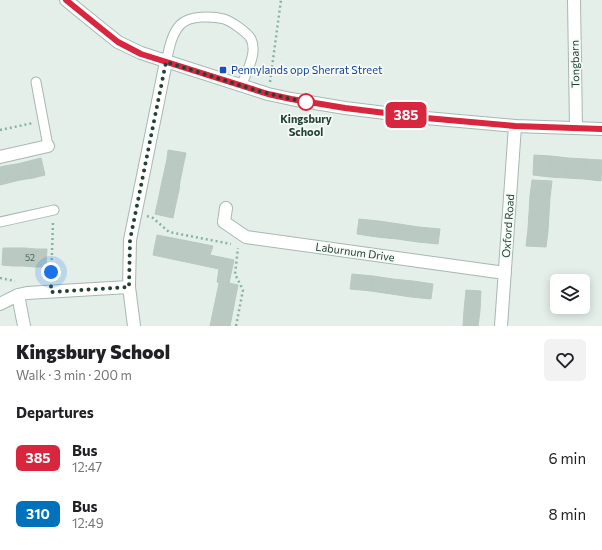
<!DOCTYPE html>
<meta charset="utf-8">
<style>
:root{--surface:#fff;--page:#f2f2f2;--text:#202124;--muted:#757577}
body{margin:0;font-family:Commissioner,sans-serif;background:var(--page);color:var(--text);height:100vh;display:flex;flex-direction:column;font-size:15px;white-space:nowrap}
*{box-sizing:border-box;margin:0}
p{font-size:13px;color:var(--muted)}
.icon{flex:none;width:22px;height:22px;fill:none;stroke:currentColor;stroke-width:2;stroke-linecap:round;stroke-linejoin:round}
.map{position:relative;height:326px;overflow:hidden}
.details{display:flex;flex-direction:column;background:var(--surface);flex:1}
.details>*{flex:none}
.badge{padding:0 8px;border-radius:6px;font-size:14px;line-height:26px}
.buttons{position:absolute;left:550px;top:274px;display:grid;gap:8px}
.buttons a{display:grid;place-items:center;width:40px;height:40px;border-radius:6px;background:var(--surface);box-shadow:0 2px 10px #0003;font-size:20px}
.you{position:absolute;width:20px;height:20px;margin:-10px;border:3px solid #fff;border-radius:50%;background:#1a73e8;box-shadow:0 0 0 6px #1a73e833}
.map>.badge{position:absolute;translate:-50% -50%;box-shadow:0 0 0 2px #fff}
h2{padding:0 16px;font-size:15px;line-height:36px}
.round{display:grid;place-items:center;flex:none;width:42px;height:42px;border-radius:6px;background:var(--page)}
.headline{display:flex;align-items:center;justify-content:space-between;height:68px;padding:0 16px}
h1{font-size:19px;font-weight:800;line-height:30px}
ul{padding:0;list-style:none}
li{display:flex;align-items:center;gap:12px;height:56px;padding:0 16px}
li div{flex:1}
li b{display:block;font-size:15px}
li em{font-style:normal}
li .badge{min-width:44px;font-weight:700;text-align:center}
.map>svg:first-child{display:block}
</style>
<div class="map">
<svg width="602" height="326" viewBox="0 0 602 326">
<rect width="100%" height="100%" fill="#e5efea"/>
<path fill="#bacac2" stroke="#b7c9c0" d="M168,150l18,3 -2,9 -17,-3z
M534,155l17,1 -1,21 -17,-2z
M551,156l17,2 -1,20 -17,-1z
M41,158l4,17 -12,3 -4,-17z
M568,158l17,1 -1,20 -17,-1z
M167,159l17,3 -2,10 -17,-4z
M585,159l17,1 -1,21 -17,-2z
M29,161l4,17 -13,2 -3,-16z
M17,164l3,16 -12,3 -4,-17z
M4,166l4,17 -8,2v-18z
M165,168l17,4 -2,9 -17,-4z
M163,177l17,4 -1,9 -18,-4z
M532,180l20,1 -2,17 -20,-2z
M161,186l18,4 -2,9 -18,-3z
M159,196l18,3 -2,9 -18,-3z
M530,196l20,2 -1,16 -20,-1z
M157,205l18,3 -2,10 -18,-4z
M529,213l20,1 -1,17 -20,-2z
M359,219l20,2 -2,16 -20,-3z
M379,221l20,3 -2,15 -20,-2z
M399,224l20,3 -1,15 -21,-3z
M419,227l21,2 -2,15 -20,-2z
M528,229l20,2 -2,16 -20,-1z
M157,235l56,11 -3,9 24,5 -5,23 9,2 -8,41h-20l9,-43 -2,-1 2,-13 -66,-14z
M3,248h11l-1,18 -11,-1z
M14,248h11l-1,18h-11z
M25,248l11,1 -1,18 -11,-1z
M36,249h11l-1,18h-11z
M352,274l21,2 -2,15 -21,-2z
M373,276l20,3 -2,15 -20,-3z
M393,279l20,2 -2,16 -20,-3z
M413,281l20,3 -2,15 -20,-2z
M466,290l15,1 -1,20 -16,-1z
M464,310l16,1 -2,15h-15z"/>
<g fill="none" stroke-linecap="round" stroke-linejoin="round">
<g stroke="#a7b8b1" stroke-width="11">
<path id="lane" d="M166,62c3,-12 5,-27 14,-37 9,-10 33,-9 44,-6 7,2 24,14 27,20 1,2 2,7 2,9 1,11 -8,28 -12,38
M36,82l12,64
M0,222l54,-12"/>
</g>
<g stroke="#a7b8b1" stroke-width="14">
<path id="street" d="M574,0l2,128
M0,157l48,-11
M226,208l-2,14 22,15 259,36
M18,295l6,31
M0,304l18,-9 9,-2 102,-6
M134,326l-5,-39 1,-47 36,-178
M501,326l14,-200"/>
</g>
<g stroke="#a3bbb1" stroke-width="14">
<path id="secondary" d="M66,0l32,26 20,16 23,11 127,41 23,5 54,9 81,10 89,8 87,3"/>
</g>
<path stroke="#84b4a1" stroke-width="2.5" stroke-dasharray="2 3" stroke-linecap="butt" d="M270,82l11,-82
M0,130l33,-7
M147,216l6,2 16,14 62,12
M0,278l15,3
M51,280l2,-57
M236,326l7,-36 -8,-16 3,-26"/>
<use href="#lane" stroke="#fff" stroke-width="9"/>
<use href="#street" stroke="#fff" stroke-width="12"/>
<use href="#secondary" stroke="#fff" stroke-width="12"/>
</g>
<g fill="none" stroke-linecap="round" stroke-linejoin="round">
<g stroke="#fff" stroke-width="9">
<path id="line" d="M66,0l32,26 20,16 23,12 127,40 23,5 54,9 81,10 89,8 87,3"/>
</g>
<use href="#line" stroke="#d7263d" stroke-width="6"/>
<path stroke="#234237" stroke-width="4" stroke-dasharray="0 7.2" d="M51,272v20l78,-5 1,-47 36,-178 89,28 36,9 15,3"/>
</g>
<rect fill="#1a4fb4" stroke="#f6fbf8" stroke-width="1.5" x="219" y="66" width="8" height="8" rx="2"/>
<circle fill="#fff" stroke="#d7263d" stroke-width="2" cx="306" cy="102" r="8"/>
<g text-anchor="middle" stroke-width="3.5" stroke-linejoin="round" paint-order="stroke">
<g font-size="9" fill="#49645a">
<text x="30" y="261">52</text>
</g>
<g font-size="11" fill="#234237" stroke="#f6fbf8">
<text transform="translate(575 64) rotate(-91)" y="4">Tongbarn</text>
<text transform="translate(508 226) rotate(-86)" y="4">Oxford Road</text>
<text transform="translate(355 252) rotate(8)" y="4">Laburnum Drive</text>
</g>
<g font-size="11" fill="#164399" stroke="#f6fbf8" text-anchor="start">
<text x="231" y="74">Pennylands opp Sherrat Street</text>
</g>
<g font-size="11" font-weight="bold" fill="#234237" stroke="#f6fbf8">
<text x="306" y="123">Kingsbury<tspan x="306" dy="13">School</tspan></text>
</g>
</g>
</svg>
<div class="buttons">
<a><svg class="icon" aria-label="layers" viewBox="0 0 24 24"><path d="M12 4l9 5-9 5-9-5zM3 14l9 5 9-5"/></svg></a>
</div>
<div class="you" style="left:51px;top:272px"></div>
<b class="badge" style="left:406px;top:115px;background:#d7263d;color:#fff">385</b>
</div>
<section class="details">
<div class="headline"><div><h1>Kingsbury School</h1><p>Walk · 3 min · 200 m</p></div><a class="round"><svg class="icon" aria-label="heart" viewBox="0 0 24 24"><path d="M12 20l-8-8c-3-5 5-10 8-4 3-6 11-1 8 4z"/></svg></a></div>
<h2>Departures</h2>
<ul>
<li><span class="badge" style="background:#d7263d;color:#fff">385</span><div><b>Bus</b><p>12:47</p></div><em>6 min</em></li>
<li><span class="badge" style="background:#0072bc;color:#fff">310</span><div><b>Bus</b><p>12:49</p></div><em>8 min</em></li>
</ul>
</section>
